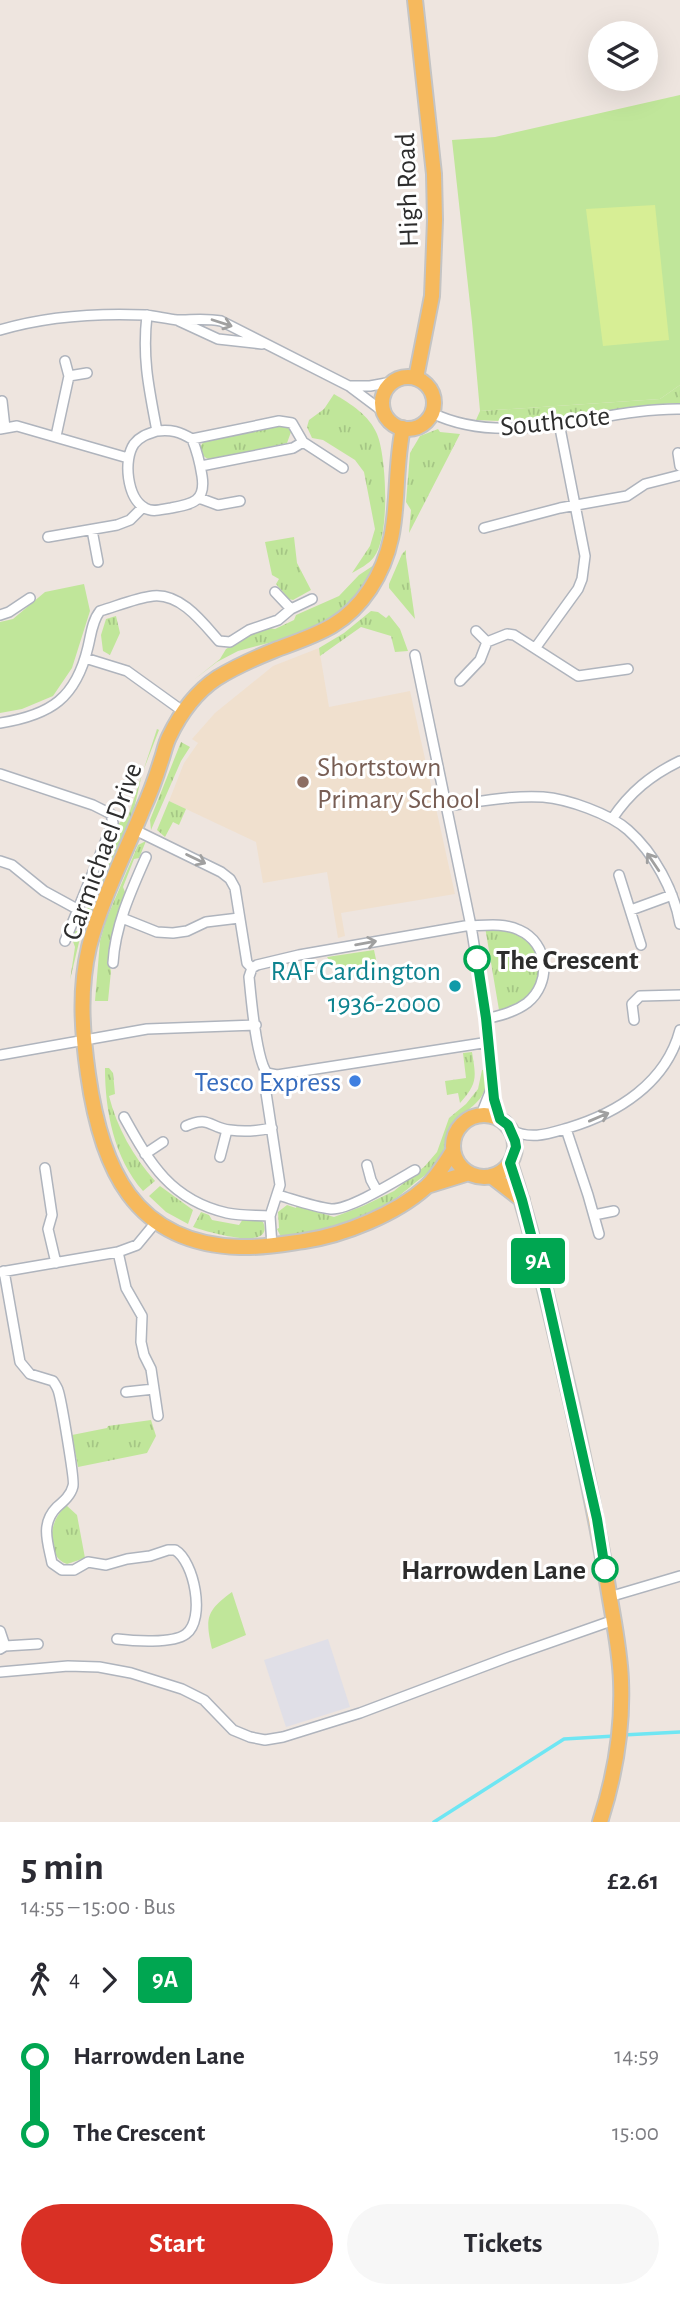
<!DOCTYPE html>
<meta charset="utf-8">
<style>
:root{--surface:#fff;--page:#f7f7f7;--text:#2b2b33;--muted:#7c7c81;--accent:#d93025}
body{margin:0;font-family:"Alegreya Sans",sans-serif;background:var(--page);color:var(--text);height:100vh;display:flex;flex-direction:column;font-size:26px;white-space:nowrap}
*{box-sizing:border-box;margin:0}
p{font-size:23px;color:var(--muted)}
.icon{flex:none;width:38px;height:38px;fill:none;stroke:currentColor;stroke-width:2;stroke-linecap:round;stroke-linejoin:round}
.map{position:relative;height:1822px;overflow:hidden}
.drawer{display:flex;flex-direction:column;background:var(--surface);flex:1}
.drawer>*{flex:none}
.badge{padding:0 14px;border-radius:5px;font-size:24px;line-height:46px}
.buttons{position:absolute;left:588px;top:21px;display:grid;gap:14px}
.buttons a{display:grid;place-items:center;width:70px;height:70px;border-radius:50%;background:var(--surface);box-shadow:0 7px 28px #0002;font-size:35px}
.map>.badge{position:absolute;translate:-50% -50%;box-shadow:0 0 0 4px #fff}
.legs{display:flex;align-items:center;gap:10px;height:77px;padding:0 21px;font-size:23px}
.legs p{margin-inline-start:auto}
.overview{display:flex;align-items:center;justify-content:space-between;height:119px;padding:0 21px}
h1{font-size:38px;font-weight:700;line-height:52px}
.cta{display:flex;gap:14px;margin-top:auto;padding:14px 21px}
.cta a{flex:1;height:80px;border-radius:42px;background:var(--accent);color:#fff;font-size:28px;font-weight:700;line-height:80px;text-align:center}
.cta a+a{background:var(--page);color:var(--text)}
ul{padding:0 21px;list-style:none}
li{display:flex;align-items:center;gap:24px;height:77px;font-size:26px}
li i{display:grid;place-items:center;width:10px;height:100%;margin:0 9px;background:currentColor}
li i::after{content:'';width:18px;height:18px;margin:-9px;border:5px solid;border-radius:50%;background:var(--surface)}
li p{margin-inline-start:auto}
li:first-child i{background:linear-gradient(#0000 50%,currentColor 0)}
li:last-child i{background:linear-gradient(currentColor 50%,#0000 0)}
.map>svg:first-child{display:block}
</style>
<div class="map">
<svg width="680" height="1822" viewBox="0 0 680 1822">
<defs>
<pattern id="grass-tufts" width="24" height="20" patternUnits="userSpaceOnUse" patternTransform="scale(1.75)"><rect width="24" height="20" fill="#c0e69a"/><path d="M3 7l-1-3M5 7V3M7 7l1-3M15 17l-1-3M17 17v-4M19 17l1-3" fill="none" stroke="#a5c685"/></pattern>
</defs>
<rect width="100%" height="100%" fill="#eee5df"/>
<path fill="#e0dfe7" d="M328,1639l22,68 -64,20 -22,-67z"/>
<path fill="#f0e0ce" d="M319,648l10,59 81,-16 45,203 -114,19 4,23 -7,2 -11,-66 -64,11 -7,-41 -87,-41 15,-38 14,-20 -6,-4 23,-26 58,-47z"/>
<path fill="url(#grass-tufts)" d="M680,385v18c-47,2 -92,12 -139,17 -22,2 -43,1 -65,0l4,-9 180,-12z
M334,394c17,10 35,21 43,40 10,24 13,103 -3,123 -5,7 -15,12 -22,16l18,-27 5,-17 -11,-57 -9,-12 -32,-20 -11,-2 -5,-11 2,-7 15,-11z
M281,424l7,3 3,5 -4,11 -74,17c-8,-1 -12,-5 -13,-13l4,-6z
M438,429l2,3 20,2 -51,99 2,-23 -5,-8 4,-49 10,-17z
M294,537l3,26 14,27 -18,10 -4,-1 -13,-15 3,-5 -7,-4 -7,-33z
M406,550v7l9,62 -26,-31v-4l13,-30z
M380,561l-27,41 -22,18 -39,17 -54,14 -21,11 -22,17 25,-20 6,-10 28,-16 14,-5 7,1 19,-9 2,-5 43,-19 20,-21z
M371,611l7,1 8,6 3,-3 11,14 8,22 -13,1 -4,-16 -30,-9 -41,29 -1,-8 25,-15z
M116,616l4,17 -10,22 -7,-4 -2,-16 5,-16z
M157,729l2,1 -17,44 -10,44 -52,120 -10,42 5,-33 -4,-11 1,-5h6l6,-13 -4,-3 1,-5 5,1 4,-8 -5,-2 1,-4 6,-1 9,-19 -4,-10 4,-9 6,-3 10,-19 -2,-4 4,-9 9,-6z
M181,742l9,5 -9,14 -30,69 -1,-10z
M169,801l17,8 -7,16 -6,-3 -8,15 -8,-7z
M146,841l-7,17 -5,1 -11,28 2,5 -16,56 -1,13 3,10 -3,30h-13l5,-60 6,-21 32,-75z
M485,927c30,1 66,20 52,54 -4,9 -8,18 -17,22 -6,4 -14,5 -21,7z
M472,1052c4,25 6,31 -12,51l-2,-10 -11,2 -2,-14 21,-3 -3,-25z
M105,1068h4l4,5 2,21 -6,2c8,32 24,60 46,85l-12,10c-29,-33 -38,-80 -38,-123z
M487,1069c2,36 -18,34 -34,57 -8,12 -7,25 -17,39 -5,6 -13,12 -20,17 -11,9 -22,19 -34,26 -23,13 -76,34 -102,27l-3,-6 2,-1 -1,-16 9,-7 9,3 1,-4 18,4 2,4 17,5 29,-11 31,-15 31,-25 12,-14 12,-34 17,-14 12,-15 4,-19z
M160,1186l33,24 -5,14 -22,-12 -17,-16z
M201,1212l8,3 3,5 27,5 4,-6h15l5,3c13,31 -58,9 -70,5z
M151,1420l5,16 -9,17 -69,14 -6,-32 35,-7 1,-2z
M66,1505l11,10 8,43 -18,6c-15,-4 -18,-27 -13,-40 2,-7 7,-13 12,-19z"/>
<path fill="#c0e69a" d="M680,95v290l-20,14 -180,12 -8,-89 -20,-182 43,-3z
M84,584l6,27 -18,57 -19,28 -31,13 -22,4v-91l13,-3 32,-27z
M374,950l7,33c-14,-8 -23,-9 -38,-3l-16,-23z
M232,1592l14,43 -34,14c-7,-31 -6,-38 20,-57z"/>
<path fill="#d7ee95" d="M655,205l14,135 -66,6 -17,-137z"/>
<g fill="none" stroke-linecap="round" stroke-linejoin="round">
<path stroke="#6fe6f3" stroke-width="3.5" d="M623,1735l57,-3
M434,1822l130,-83 51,-3"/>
<g stroke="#afb4bd" stroke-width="12">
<path id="minor" d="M147,315c-5,43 2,74 10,116 -9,3 -17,5 -23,13 -11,16 -7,54 11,64 8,5 17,1 26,0 22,-4 35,-7 31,-32 -2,-13 -5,-25 -10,-37
M179,321l39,18 44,5
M0,330c47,-14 96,-17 145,-15 11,1 22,4 32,5 15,0 29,-2 44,1l128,65 36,27
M69,376l18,-3
M349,386h21l22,-4
M2,401l3,27
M432,413c76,37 168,-5 248,-4
M0,429l17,-3 111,32
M157,431c14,-2 23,1 35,8l87,-18 13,2 11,19 40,26
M56,436l13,-60 -4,-15
M678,453l2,13
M201,466l92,-18 10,-6
M199,498l19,7 22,-4
M484,528l76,-20 67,-12 18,-12 35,-9
M92,530l6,32
M48,537l69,-12 13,-5 13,-13
M275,592l16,17
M0,615l9,-3 21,-14
M476,631l11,11
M536,647l42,-58 4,-10 3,-23 -26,-133
M415,655l56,271 15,93 6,67 8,33
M85,658l42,13 57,41
M460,681l20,-21 7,-18 20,-8 7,1 64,41 50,-7
M0,723c51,-8 76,-25 88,-76 3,-12 4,-26 12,-36 17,-5 36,-13 53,-15 28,-3 50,27 66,45l11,1 19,-12 29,-10 13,-11 21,-10
M0,774l93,31 18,9 2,9 -48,118
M446,806c32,-4 65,-11 97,-9 25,2 67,17 85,33 26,23 46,60 52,94
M612,819c18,-27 39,-44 68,-58
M135,830l86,42 9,7 5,9 12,75 5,5 -3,9c2,20 7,82 18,96l-2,13 15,99 -10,31 2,30
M0,861l12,4 32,26 33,18
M619,875l22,70
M631,910l41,-15
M122,918l35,14 16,1 14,-2 19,-9 33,-4
M113,963c2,-37 18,-72 33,-106
M252,968l5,-3 42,-10 166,-29c17,0 38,-4 54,4 30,13 33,53 8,73 -12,9 -26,12 -41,16
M634,1020l-2,-16 8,-8 40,-1
M0,1055l147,-26 109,-4
M267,1073l10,2 212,-33
M481,1115l11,-28
M124,1117c26,47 47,83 103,96 14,3 29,2 43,3
M186,1126c23,-11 24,2 44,4 14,2 28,1 42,-2
M566,1129l22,66 11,39
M511,1130c20,10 36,4 57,-2 50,-15 98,-45 112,-98
M145,1154l18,-12
M220,1157l7,-27
M367,1165l4,15 6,11
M45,1168l7,47 -4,14 8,34
M278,1195c17,5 36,12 53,14 19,1 66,-29 84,-39
M594,1215l20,-4
M118,1252l8,36 16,28 -1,26 3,13 7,14 7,47
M4,1271l16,91 10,12 23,7c2,3 4,6 5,9 3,8 17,91 15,96 -2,9 -9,15 -16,21 -17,17 -9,36 -5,56l10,7h12l14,-8 18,3 21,-6 23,-3 18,-6h7c19,11 31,69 11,84 -13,10 -53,7 -69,5
M1,1272l117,-20 19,-7 19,-23
M126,1392l28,-3
M609,1597l71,-21
M0,1631l5,15
M0,1649l5,-3 33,-2
M0,1672l68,-6 31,1 32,6 51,16 22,11 29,30 17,7 15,3 18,-3 77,-24 146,-55 108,-38"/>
</g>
<g stroke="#c4c4c4" stroke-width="18">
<path id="primary" d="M415,0l19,174 1,46 -3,76 -16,82
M382 403a26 26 0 1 1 52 0a26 26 0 1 1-52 0Z
M403,428c-12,57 2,108 -33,161 -25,38 -55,46 -95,61 -20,8 -40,17 -58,28 -21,14 -37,36 -48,59 -4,8 -5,16 -8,24 -5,16 -11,33 -18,48 -18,45 -42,91 -54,138 -10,43 -7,84 -1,127 13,93 45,170 152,173 22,1 43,-3 64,-6 40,-6 92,-27 122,-54 11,-10 19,-24 27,-36
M453 1146a31 31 0 1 1 62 0a31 31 0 1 1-62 0Z
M510,1163c26,79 43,161 62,242 13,60 26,120 36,182 5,31 12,63 13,94 2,49 -6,95 -21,141
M491,1176l31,24
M427,1186l42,-13"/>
</g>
<use href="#minor" stroke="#fff" stroke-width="9"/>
<use href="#primary" stroke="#f6b95d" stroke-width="14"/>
</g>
<defs><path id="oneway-shaft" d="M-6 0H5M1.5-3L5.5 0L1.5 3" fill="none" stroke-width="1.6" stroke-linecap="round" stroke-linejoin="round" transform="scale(1.75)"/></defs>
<g stroke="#a0a0a0">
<use href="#oneway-shaft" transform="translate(222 323) rotate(18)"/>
<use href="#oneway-shaft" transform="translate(196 859) rotate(26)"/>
<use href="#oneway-shaft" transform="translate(653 862) rotate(-124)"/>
<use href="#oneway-shaft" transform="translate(366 943) rotate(-10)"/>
<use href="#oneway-shaft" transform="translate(599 1117) rotate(-23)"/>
</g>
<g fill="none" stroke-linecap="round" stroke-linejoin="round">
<g stroke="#fff" stroke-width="16">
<path id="line-1" d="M477,959l9,59 8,81 6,20 8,6 7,16 1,6 -6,16 12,37 24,92 51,227 8,50"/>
</g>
<use href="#line-1" stroke="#00a651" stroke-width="10"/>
</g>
<circle fill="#8d6e63" stroke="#fff" stroke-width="2.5" cx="303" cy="782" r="7"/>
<g fill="#fff" stroke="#00a651" stroke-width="3.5">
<circle cx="477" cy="959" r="12"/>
<circle cx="605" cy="1569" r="12"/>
</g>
<circle fill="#0f9aa8" stroke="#fff" stroke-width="2.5" cx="455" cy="986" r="7"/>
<circle fill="#3f7fe0" stroke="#fff" stroke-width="2.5" cx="355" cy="1081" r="7"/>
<g text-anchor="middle" stroke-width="6" stroke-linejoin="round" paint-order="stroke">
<g font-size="28" fill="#2d2d2d" stroke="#fff">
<text transform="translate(406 190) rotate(-92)" y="10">High Road</text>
<text transform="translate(555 420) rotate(-6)" y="10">Southcote</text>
<text transform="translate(101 851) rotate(-70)" y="10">Carmichael Drive</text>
</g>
<g font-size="28" fill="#785e54" stroke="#fff" text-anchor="start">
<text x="317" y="776">Shortstown<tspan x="317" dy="32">Primary School</tspan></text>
</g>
<g font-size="28" font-weight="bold" fill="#2d2d2d" stroke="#fff" text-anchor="start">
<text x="496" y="969">The Crescent</text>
<text x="586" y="1579" text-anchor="end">Harrowden Lane</text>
</g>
<g font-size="28" fill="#0d838f" stroke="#fff" text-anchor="end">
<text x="441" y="980">RAF Cardington<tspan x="441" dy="32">1936-2000</tspan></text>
</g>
<g font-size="28" fill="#366cbe" stroke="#fff" text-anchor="end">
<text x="341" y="1091">Tesco Express</text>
</g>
</g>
</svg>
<div class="buttons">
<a><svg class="icon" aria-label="layers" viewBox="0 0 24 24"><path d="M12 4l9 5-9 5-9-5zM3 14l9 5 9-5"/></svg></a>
</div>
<b class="badge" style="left:538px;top:1261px;background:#00a651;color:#fff">9A</b>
</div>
<section class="drawer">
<div class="overview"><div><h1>5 min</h1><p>14:55 – 15:00 · Bus</p></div><b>£2.61</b></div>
<div class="legs"><svg class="icon" aria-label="walk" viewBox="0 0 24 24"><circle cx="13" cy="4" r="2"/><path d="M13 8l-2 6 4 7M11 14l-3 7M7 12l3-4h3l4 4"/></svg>4<svg class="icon" aria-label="forward" viewBox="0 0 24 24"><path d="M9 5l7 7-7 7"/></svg><b class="badge" style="background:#00a651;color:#fff">9A</b></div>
<ul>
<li><i style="color:#00a651"></i><b>Harrowden Lane</b><p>14:59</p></li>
<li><i style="color:#00a651"></i><b>The Crescent</b><p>15:00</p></li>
</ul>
<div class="cta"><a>Start</a><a>Tickets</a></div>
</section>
